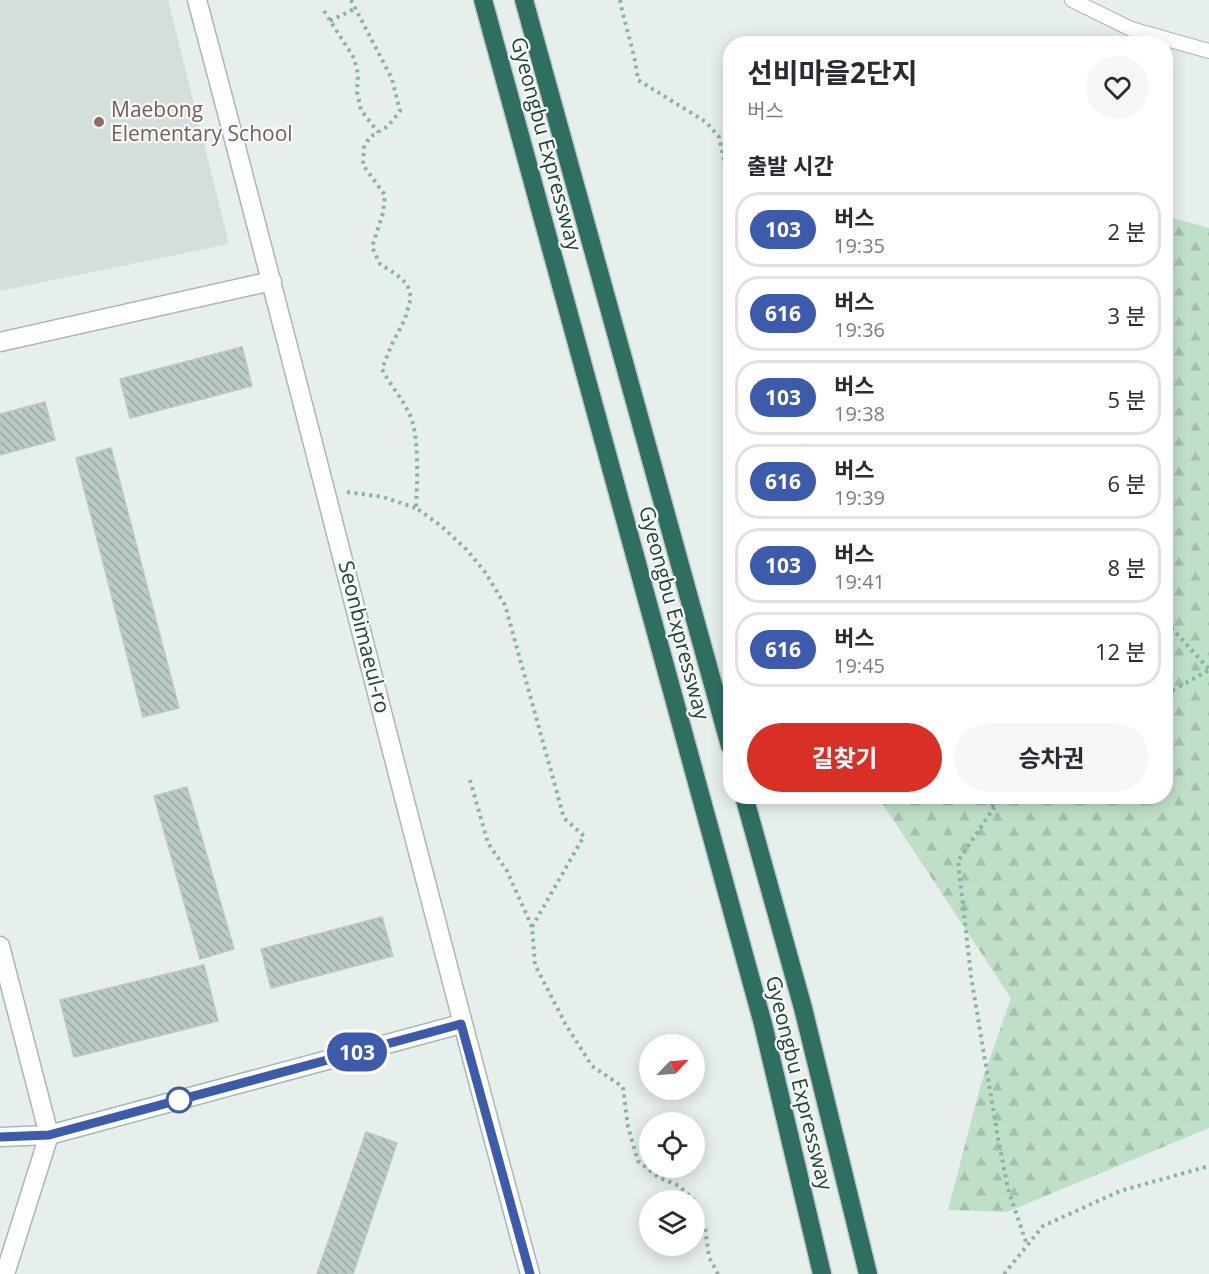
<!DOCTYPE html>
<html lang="ko">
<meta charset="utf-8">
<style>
:root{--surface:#fff;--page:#f7f7f7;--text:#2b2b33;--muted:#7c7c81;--line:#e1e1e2;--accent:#d93025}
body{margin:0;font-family:"Open Sans","Noto Sans KR",sans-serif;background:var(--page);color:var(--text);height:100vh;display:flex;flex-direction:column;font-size:22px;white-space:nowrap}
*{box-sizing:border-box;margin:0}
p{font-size:20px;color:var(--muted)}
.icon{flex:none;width:33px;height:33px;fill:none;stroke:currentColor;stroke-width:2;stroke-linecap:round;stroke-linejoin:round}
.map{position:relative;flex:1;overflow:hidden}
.drawer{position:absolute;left:723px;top:36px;width:450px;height:768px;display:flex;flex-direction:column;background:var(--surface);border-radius:24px;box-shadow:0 3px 15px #0003}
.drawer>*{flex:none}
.badge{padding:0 12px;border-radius:20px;font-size:21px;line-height:39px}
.needle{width:39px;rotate:65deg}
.buttons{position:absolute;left:639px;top:1034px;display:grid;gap:12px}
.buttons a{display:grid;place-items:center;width:66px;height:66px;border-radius:50%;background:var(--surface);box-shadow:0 3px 15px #0003;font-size:30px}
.map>.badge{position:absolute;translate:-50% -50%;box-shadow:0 0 0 3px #fff}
h2{padding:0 24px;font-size:22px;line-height:54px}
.round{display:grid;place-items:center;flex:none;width:63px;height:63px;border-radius:32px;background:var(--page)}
.headline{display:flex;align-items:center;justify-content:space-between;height:102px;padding:0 24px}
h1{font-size:28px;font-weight:700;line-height:45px}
.cta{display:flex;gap:12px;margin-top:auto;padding:12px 24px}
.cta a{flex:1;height:69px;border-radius:36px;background:var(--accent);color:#fff;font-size:24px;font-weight:700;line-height:69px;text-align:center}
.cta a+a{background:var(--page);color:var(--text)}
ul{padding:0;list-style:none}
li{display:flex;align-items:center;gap:18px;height:75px;margin:0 12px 9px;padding:0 12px;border:3px solid var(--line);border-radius:24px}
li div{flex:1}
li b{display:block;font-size:22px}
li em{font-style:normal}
li .badge{min-width:66px;font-weight:700;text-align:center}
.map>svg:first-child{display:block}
</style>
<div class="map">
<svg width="1209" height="1274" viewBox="0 0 1209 1274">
<defs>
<pattern id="forest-firs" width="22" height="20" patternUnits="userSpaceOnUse" patternTransform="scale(1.5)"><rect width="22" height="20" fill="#bfe0c8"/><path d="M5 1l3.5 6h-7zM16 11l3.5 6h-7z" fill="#a4c1ad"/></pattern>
<pattern id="building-back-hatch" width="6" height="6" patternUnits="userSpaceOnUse" patternTransform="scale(1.5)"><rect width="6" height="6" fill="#bbcac4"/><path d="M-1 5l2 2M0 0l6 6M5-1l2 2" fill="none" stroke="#98a6a0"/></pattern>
</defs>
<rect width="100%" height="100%" fill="#e6efeb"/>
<path fill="#d4dfda" d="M0,0h168l61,244 -229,47z"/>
<path fill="url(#forest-firs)" d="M1166,216l43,12v900l-202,84 -59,-2 32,-123 31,-89 -133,-201 288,-1z"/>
<path fill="url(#building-back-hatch)" stroke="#b8c9c2" stroke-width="1.5" d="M242,347l10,39 -122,32 -10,-39z
M45,402l10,38 -55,15v-41z
M111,448l68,260 -36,9 -67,-259z
M187,787l47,162 -34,10 -46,-163z
M382,917l11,39 -122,32 -10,-39z
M204,965l14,56 -144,36 -14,-57z
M366,1132l31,11 -44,131h-36z"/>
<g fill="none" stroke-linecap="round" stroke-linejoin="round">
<g stroke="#a8b8b2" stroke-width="16">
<path id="service" d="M1072,0l59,29 78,22"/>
</g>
<g stroke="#a8b8b2" stroke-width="21">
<path id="minor" d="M197,0c114,424 217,851 333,1274
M0,342l272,-61
M0,946l49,189 -44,139"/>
</g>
<g stroke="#a4bbb3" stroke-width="21">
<path id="secondary" d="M0,1137l49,-2 412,-111"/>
</g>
<g stroke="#c2cac8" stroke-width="21">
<path id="motorway" d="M483,0l280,1024 59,250
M524,0l206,746
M744,796l59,212 65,266"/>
</g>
<path stroke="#86b3a5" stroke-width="4" stroke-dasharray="3 4.5" stroke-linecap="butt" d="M351,0l41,79 8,32 -12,15 -18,11 -6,10 -1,18 22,30 -2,18 -11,34 8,17 16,10 11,10 4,13 -6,22 -14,27 -9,23c8,16 20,29 27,44 11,21 8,71 7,95l24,17 26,24 19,23 20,33 59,213 20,18 -52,91 3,38 31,60 26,41 31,21 5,40 10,34 20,16 21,9 15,14
M620,0c5,27 15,52 18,80l68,42 13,15 11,49
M324,11l30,47 4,16 -1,18 4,18 17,22
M330,21l26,-13
M347,492l36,5 33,11
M1166,622l43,47
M1166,694l43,-24
M470,780l18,63 19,28 25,56
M992,796l1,12
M1005,796l-12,13 -35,52 13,115 27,162 10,51 19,56
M694,1201l11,26 4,30 9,17
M1004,1274l39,-48 77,-35 89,-25"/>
<use href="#service" stroke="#fff" stroke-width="14"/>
<use href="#minor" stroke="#fff" stroke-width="18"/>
<use href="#secondary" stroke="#fff" stroke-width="18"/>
<use href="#motorway" stroke="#2f6f62" stroke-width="18"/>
</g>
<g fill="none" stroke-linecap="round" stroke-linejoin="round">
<g stroke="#fff" stroke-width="14">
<path id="line" d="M0,1137l49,-2 412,-111 69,250"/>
</g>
<use href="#line" stroke="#3d5bab" stroke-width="9"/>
</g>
<circle fill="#8d6e63" stroke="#f7fbf9" stroke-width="2" cx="99" cy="122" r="6"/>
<circle fill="#fff" stroke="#3d5bab" stroke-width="3" cx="179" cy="1100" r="12"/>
<g text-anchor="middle" stroke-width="4.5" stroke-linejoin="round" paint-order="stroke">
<g font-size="21" fill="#785e54" stroke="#f7fbf9" text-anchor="start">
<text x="111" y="117">Maebong<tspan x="111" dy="24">Elementary School</tspan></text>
</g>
<g font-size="21" fill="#24423a" stroke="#f7fbf9">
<text transform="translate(546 144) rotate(75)" y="7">Gyeongbu Expressway</text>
<text transform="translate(674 613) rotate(75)" y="7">Gyeongbu Expressway</text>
<text transform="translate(364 637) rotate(76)" y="7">Seonbimaeul-ro</text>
<text transform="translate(799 1083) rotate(76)" y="7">Gyeongbu Expressway</text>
</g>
</g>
</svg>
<div class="buttons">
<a><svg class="needle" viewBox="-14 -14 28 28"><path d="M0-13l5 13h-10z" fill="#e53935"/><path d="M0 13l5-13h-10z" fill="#7c7c81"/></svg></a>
<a><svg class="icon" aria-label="locate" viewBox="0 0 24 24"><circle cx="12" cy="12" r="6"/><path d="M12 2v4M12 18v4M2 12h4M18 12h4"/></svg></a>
<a><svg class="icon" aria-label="layers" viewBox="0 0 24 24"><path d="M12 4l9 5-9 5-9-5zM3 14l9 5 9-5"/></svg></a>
</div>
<b class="badge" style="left:357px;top:1052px;background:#3d5bab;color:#fff">103</b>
<section class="drawer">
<div class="headline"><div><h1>선비마을2단지</h1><p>버스</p></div><a class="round"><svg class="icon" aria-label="heart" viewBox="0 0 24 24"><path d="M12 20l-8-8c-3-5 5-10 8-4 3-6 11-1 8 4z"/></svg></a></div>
<h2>출발 시간</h2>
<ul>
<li><span class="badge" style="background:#3d5bab;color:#fff">103</span><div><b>버스</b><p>19:35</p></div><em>2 분</em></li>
<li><span class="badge" style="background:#3d5bab;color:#fff">616</span><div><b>버스</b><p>19:36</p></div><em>3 분</em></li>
<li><span class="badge" style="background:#3d5bab;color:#fff">103</span><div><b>버스</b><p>19:38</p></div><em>5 분</em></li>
<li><span class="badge" style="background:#3d5bab;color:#fff">616</span><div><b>버스</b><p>19:39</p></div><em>6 분</em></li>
<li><span class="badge" style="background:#3d5bab;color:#fff">103</span><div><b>버스</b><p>19:41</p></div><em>8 분</em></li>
<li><span class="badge" style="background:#3d5bab;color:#fff">616</span><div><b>버스</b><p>19:45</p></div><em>12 분</em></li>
</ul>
<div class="cta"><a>길찾기</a><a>승차권</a></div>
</section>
</div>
